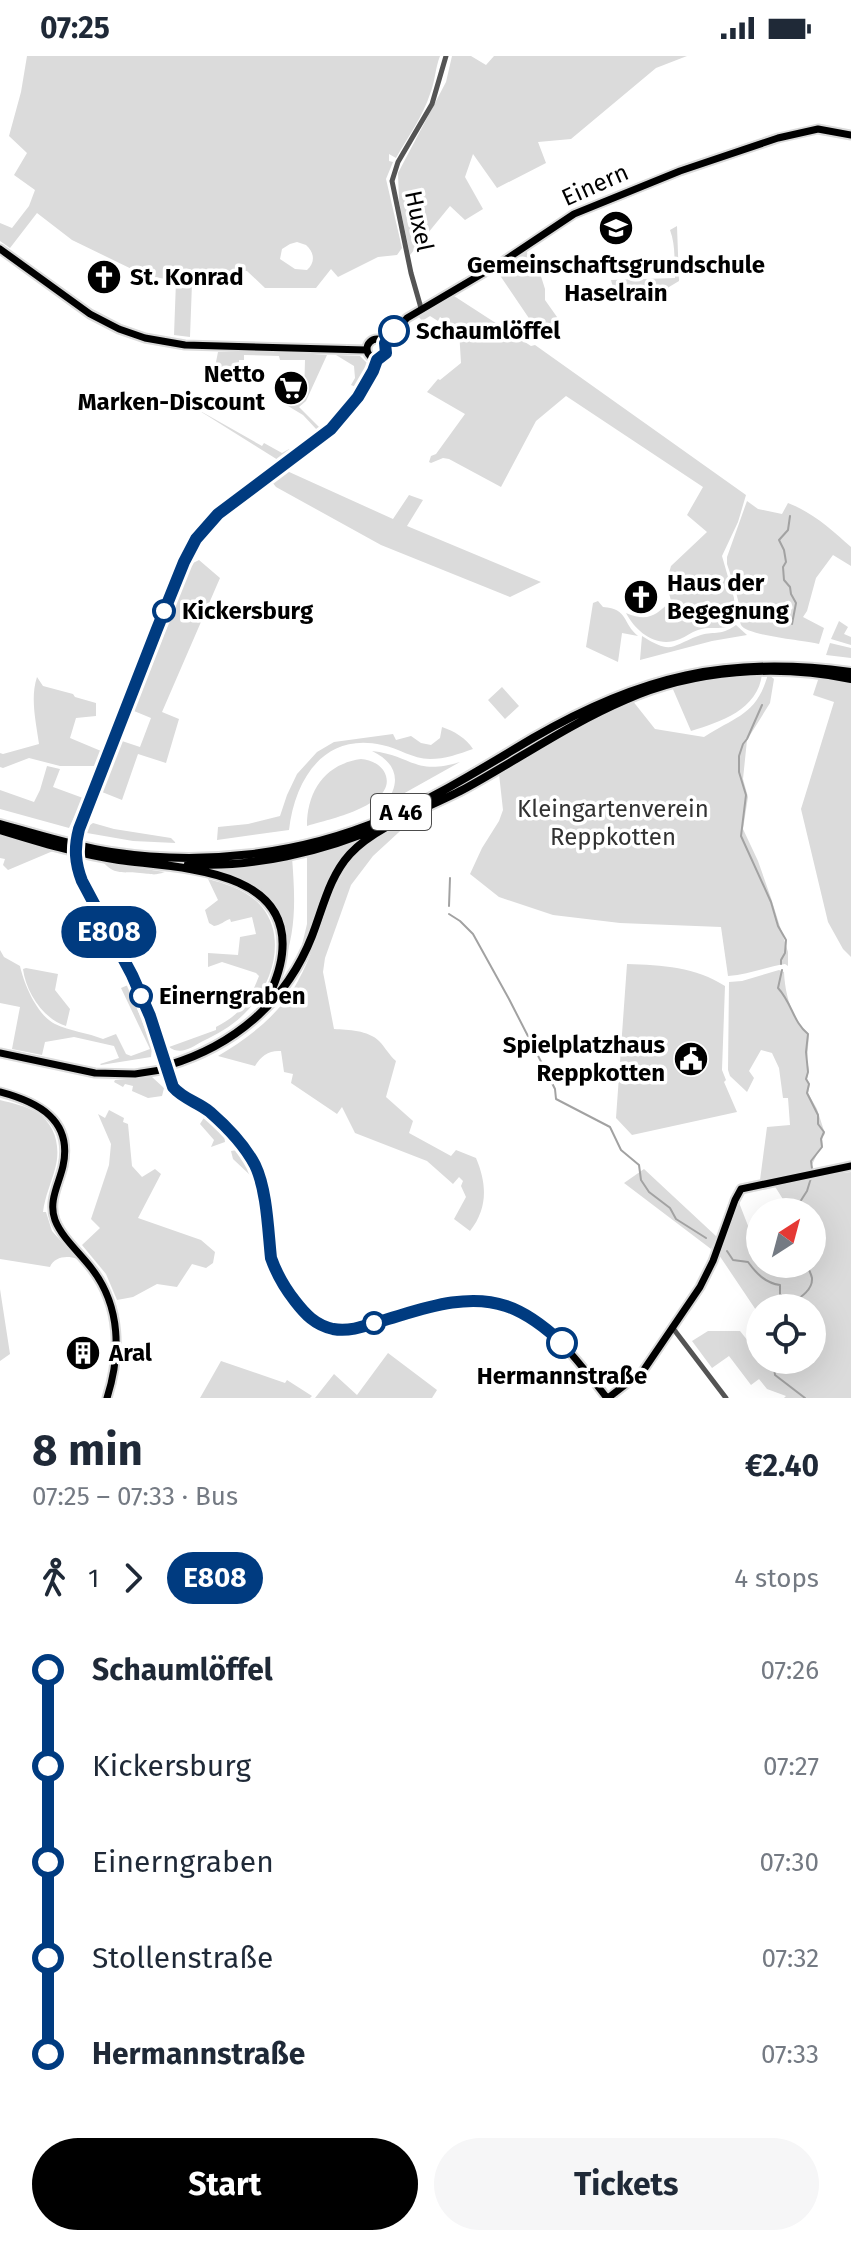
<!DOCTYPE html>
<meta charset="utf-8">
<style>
:root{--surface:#fff;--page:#f6f6f7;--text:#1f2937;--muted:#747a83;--accent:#000}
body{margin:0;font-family:"Fira Sans",sans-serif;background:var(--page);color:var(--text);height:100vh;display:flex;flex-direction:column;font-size:30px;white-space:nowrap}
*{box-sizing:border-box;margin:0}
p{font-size:26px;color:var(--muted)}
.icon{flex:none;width:44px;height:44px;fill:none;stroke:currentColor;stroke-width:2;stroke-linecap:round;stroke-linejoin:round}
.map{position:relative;height:1342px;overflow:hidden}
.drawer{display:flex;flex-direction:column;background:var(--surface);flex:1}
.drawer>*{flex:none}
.badge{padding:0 16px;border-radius:26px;font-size:28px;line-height:52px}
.needle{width:52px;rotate:36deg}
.controls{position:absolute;left:746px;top:1142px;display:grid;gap:16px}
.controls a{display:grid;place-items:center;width:80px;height:80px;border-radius:50%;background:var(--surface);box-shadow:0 8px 32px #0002;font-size:40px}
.map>.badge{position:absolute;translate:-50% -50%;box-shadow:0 0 0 4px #fff}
.legs{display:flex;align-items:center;gap:12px;height:88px;padding:0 32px;font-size:26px}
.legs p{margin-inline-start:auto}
.summary{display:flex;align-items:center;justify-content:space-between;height:136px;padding:0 32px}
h1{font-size:44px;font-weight:700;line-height:60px}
.button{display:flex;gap:16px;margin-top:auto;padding:16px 32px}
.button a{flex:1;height:92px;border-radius:48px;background:var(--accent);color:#fff;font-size:32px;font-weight:700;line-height:92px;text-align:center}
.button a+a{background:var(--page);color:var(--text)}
ul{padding:0 32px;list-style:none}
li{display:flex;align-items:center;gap:28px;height:96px;font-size:30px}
li i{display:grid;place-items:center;width:12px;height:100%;margin:0 10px;background:currentColor}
li i::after{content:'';width:20px;height:20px;margin:-10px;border:6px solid;border-radius:50%;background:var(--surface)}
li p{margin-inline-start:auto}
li:first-child i{background:linear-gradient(#0000 50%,currentColor 0)}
li:last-child i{background:linear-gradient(currentColor 50%,#0000 0)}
.status{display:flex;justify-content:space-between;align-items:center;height:56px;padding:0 40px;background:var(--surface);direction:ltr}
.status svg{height:22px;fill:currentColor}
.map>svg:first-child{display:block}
</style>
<div class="status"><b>07:25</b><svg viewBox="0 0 49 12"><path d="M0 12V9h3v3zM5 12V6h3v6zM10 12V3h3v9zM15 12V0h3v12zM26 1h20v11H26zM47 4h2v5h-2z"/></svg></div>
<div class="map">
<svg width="851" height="1342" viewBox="0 0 851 1342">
<rect width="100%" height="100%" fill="#fff"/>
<path fill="#dbdbdb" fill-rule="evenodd" d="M27,0h413c-5,13 -5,26 -10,38 -7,22 -22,43 -34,64l-7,-4v7l4,1 -7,17 16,69 -5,7 -19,2 -40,20 -7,-8 -15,19h-51l-18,-17 -13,1 -4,7 -17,-2 2,10 -23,-4 -2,54 -16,-2 2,-54 -32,-6 -72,-35 -35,-27 -27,35 -10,-7v-18l12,5 17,-22 6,-16 -21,-15 13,-22 -18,-17 12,-44zM297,186l9,3c8,7 10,17 1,25l-12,-1 -15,-10 2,-10 8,-5z
M452,0h19l15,9 8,-9h193l-31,12 -85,71 -33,3 8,21 -49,25 -24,-34 -8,23 18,32 -18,11 -15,-14 -40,49 -11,-53 -1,-29 48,-91z
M677,170l2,55 -10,6 -10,14 -45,-9 -3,-12 64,-2c-1,-16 1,-32 -5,-48z
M526,195l13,19 6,19v11l17,24 -19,15 -46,-68z
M454,240l77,50 4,-1 211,150 -8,27 -16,34 12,42 2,25c-16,9 -24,2 -38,7 -7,2 -12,7 -18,9 -23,10 -44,-7 -54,-26 22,9 29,3 45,-12l-2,-8 6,-3 -6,-17 2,-7 36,-34 -20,-17 16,-28 -137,-91 -30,25 -35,66 -52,-28 -6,-1 -12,5 -2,-1 2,-6 5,-2 29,-40 -38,-22 11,-13 2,1 21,-17 -2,-33 -19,-13 -2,4 -8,-5 -8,5 -3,-4z
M272,295l55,4 -21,46 -7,6 21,21 -2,3 -15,-16 -20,-12v-5l21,1 1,-39h-25l-1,-4 -35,-1v5h-5v18l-24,-11 3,-15z
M336,299l24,1 7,7 -1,9 -8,16 -7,-3 4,-7 -1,-12z
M195,352l67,38 2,-3 18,10 7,-4h4l-15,11z
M287,415l106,48 16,-24 14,5 -16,26 134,56 -31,15 -129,-52 -105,-58 -4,-5z
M747,445l11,8 24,5 6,-11c24,9 44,27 63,44v19l-18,-11 -17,23 -9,33 -4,6 21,11 -5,16c-15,-4 -72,-8 -78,-19 -3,-7 -1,-17 -3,-25 -3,-12 -7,-24 -11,-36v-7z
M199,504l21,18 -58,134 17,7 -13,44 -28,-9 -16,46 -20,-8 20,-51 18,6 11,-29 -17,-7 57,-145 2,-3z
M598,545l5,6c26,2 19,16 35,29l-16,-3 -4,29 -32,-15 7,-44z
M839,565l9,6 -4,7 7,3v8l-20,-6z
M736,569l11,10 -35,6 -72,19 2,-24c30,19 29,10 56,0 16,-6 21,1 38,-11z
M830,587l21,5v10l-25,-3z
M735,618h27c-4,36 -42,48 -71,57l-19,-44z
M768,618l6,5 -4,24 -23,37 -4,39 5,18 -5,32 15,32 13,37 17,54v14l-3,-2c-19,3 -37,11 -57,12l-7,-49 -101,-4 -67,-8 -54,-18 -29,-23 12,-26 17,-27 4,-11 -4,-36 25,-17 108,-57 23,29 49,8c32,-21 53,-22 64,-63z
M37,621l6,9 30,8 2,3 21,6v13l-20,2 -6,20 31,13 -5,15h-36l-31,-8 -26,10 -3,-1v-14l3,1 36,-10c-3,-22 -9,-46 -2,-67z
M819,621l32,4v276l-8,-8 -15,-27 -27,-113 33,-107 -21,-7z
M502,631l17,19 -14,13 -17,-19z
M442,671c12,4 24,11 31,22 -14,5 -28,10 -43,10 -18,0 -31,-11 -48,-14 -58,-13 -87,34 -93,85l-72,10 1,-13 30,-3 32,-8 7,-21 10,-21 20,-22 17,-10 59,-8 3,6 15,-4 10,7 10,2 9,-7z
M372,695c39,4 42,25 88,11l-75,42c17,-22 12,-41 -13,-53z
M361,703c10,1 22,6 25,17 9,30 -60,44 -79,50 0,-35 18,-62 54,-67z
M47,710l13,3 -7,18 30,11 -14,30 -69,-19v-19l34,12 6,-12z
M411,765l-38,35 -22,29 -26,73 -2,14 11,57c14,1 34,1 45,12 6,6 10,14 17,20l-10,36 27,24 -4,12 42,23 5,-6 20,8c11,26 12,50 -6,73l-16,-12 12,-22 -5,-11 2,-5 -4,-4 -6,7 -26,-23 -72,-28 -13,-26 -5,7 -46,-31 2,-9 -9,-2 -3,-21c-12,-1 -20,5 -26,15l-37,-10c32,-19 62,-42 80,-75 27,-47 30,-112 79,-145 10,-6 23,-10 34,-15z
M93,767l21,6 57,9 5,5 -43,-2 -46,-8v-6z
M0,779l53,16 -45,19 -5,-5 2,-6 -5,-1z
M367,779l-20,18 -49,109 9,-38v-69z
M292,801c3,41 5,72 -10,112l3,-14 -13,-52 -80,-36z
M104,807l61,9c-12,4 -11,2 -25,1 -14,-2 -25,3 -36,-10z
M208,823c19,5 41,12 54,28 26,32 9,82 -18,107 -12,12 -26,20 -41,27 -11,6 -22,15 -34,6l47,-17v-3c25,-13 33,-25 43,-51l-3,-3 -34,-11 -14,5v-14l30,2 2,-18 16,-3 -4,-17 -21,5 -1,-3c-6,2 -9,6 -16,7l-5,-3 -4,-13 13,-10z
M0,894l4,7 16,9c4,18 17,49 35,58 15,7 33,9 48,15l13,-5 10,20 5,2 19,-7 -29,-61 7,-3 24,62 -1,10 -50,8 -1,-1 19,-6 -5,-12 -40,-9 -29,5 -3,13 -30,-6 8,-42 -20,-4z
M627,908c35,1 69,3 98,22l-3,84 4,10 -2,2 13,30 -105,23 -16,-17z
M26,912l32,6 -3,16 15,19 -4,17c-23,-7 -40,-34 -43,-57z
M779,914l5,2c1,23 8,48 25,62l-2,27 2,9 -2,9 3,5 -2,9 9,16 8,25 -3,3 1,10 -6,7 -5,11 2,5 -54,10 7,-53 23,-2 -2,-27h-5l-4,-30 -7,-15 -11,-3 -12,21 5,7 -7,14 -17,-16 -2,-6 1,-88 13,-1z
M152,1021l12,11 -2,8 -14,2 -16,-7 1,-5 -8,-2 -2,3 -9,-5 1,-2z
M0,1044c12,3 26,6 36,12 20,12 25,36 19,57 -4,15 -10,27 -12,43h3l6,19 25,28c-10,-4 -23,-2 -27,8l-50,-8z
M109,1054l15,8 -1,4 5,2 4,42 10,11 13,-8 6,5 -23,44 63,22 14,12 -2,11 -7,5 -14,-4 -15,23 -20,-3 -24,13 -16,3 -11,-26 -24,-29 18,-17 -9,-9 18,-54 2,-21 -13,-30 7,4z
M205,1060l19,18 1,8 -14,5 3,-7 -14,-16z
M237,1094l12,15 4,11h-2l-18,-17 -2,-8z
M644,1113l73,68 -6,12 -87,-66z
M851,1116v226h-67l2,-2 -19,-7 -8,-10 -8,6 -22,-29 -17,12 -20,-27 16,-10h32l8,10 12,-9v28h52v-52h-52v8l-41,-61 19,-55 14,36 8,1v27h52v-52h-21l-17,-27 43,-9z
M0,1233l10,65 -10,7z
M388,1297l49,37 -5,8h-117l19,-24 23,21z
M221,1305l64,22 2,-3 25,16 -2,2h-110z"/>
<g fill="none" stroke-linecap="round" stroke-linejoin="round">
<path stroke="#a2a2a2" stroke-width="2" d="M790,460l-2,14 -9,10 5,10 2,12 -3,5 1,13 6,7 1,7 5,9 -4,21
M762,649l-15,34 -4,5 -4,12v16l7,23 -5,41 30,66 7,24 8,14 -1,13 -4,7v4
M449,850l1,-28
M449,858l11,7 13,13 36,65 46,90 1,10 54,28 11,23 18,15 2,15 8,12 21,16 6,11 30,19
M782,914l-4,18c14,15 15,34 30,46l-2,18 2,20 -2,7 3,5 -2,9 11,22v9l6,8 -3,7 1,8 -11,14 1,8
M800,1156l-2,-7 9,-14 4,-13
M727,1195l6,9 15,2c8,11 17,21 32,23v9l9,11
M790,1252l-1,-3c9,-6 24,-14 23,-27 -1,-5 -4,-9 -5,-14
M779,1304l-5,7 1,8 30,23"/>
<g stroke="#dbdbdb" stroke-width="11">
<path id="major" d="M0,193l90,65 29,15 26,9 40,7 181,5
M367 293a10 10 0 1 1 20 0a10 10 0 1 1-20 0Z
M385,287l22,-25 95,-56 72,-48 106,-43 98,-33 40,-9 33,6
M79,773l78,-200 27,-67 12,-23 22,-25 113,-85 30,-37 16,-32
M75,800l7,25 50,94 19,43
M150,960l16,53 9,21 34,22 26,27 19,24 7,22 10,73c6,16 13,29 23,42 11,14 21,25 38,29 17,3 32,-3 48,-8 40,-11 83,-28 125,-15 45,14 74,57 102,92
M0,997l95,20 40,1 32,-5
M0,1036c38,10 73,28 63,74 -4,18 -15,35 -8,54 7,18 25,33 37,49 29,38 29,85 15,129
M608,1342l35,-27 57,-84 13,-26 22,-61 6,-11 110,-23"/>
</g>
<g stroke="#dbdbdb" stroke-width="12">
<path id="highway" d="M0,768c37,10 74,22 111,28 92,14 188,3 273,-33 53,-22 100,-52 149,-81 107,-62 195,-83 318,-66
M0,774c39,12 78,24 119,30 58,8 173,8 163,94 -2,18 -10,35 -17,52
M188,808c61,5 138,-13 193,-38
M169,1009c67,-20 118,-65 143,-129 11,-28 17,-59 38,-82 26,-29 81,-47 116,-66 53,-29 103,-64 159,-88 69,-31 153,-36 226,-21"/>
</g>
<path stroke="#545454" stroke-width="5" d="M421,252l-10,-35 -19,-92 6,-19 34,-58 14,-48
M672,1271l54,71"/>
<use href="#major" stroke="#000" stroke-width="7"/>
<use href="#highway" stroke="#000" stroke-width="8"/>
<g stroke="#dbdbdb" stroke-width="11" stroke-linecap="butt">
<path id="major-bridge" d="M75,800l4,-27"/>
</g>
<use href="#major-bridge" stroke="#000" stroke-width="7"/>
</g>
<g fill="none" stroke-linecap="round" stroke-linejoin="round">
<g stroke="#fff" stroke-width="18">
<path id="line-1" d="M394,275l-9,12 1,10 -9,7 -4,11 -15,26 -27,32 -113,85 -22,25 -12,23 -27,67 -78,200c-5,19 -4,34 3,52l50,94 18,41 23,71c10,12 25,15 37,25 16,14 35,34 45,53 12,25 13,65 16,93 6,17 13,29 24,43 10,13 20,24 38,28 17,3 32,-3 48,-8 39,-11 84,-29 125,-15 21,7 40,22 56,37"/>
</g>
<use href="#line-1" stroke="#003b80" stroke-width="12"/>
</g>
<defs>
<g id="school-disc" transform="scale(1.8)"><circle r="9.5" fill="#000" stroke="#fff"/><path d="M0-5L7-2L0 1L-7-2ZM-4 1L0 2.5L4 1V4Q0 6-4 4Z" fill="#fff"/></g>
<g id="church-disc" transform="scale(1.8)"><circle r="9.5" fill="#000" stroke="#fff"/><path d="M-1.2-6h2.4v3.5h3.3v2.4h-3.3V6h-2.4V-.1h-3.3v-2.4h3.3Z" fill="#fff"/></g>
<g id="supermarket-disc" transform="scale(1.8)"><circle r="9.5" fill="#000" stroke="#fff"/><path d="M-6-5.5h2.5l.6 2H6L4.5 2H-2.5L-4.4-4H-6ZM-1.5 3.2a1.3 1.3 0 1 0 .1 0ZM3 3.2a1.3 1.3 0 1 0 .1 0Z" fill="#fff"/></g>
<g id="civic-disc" transform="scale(1.8)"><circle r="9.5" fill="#000" stroke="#fff"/><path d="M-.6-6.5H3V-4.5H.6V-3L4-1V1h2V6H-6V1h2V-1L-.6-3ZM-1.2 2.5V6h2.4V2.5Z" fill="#fff"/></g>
<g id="building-disc" transform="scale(1.8)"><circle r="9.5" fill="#000" stroke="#fff"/><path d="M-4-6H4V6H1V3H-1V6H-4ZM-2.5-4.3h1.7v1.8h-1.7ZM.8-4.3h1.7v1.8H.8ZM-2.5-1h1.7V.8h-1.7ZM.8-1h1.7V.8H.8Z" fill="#fff"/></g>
</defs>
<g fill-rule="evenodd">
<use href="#school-disc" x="616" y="172"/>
<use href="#church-disc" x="104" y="221"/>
<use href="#supermarket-disc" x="291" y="332"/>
<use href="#church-disc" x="641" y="541"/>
<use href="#civic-disc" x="691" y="1003"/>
<use href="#building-disc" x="83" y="1297"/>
</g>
<g fill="#fff" stroke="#003b80" stroke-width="4">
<circle cx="394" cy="275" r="14"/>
<circle cx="164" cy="555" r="10"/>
<circle cx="141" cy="940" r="10"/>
<circle cx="374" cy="1267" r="10"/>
<circle cx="562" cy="1287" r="14"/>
</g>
<g text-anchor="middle" stroke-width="7" stroke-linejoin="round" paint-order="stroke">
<rect fill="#fff" stroke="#4c4c4c" stroke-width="2" x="371" y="738" width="60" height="36" rx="6"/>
<g font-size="22" font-weight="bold" fill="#000">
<text x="401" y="764">A 46</text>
</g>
<g font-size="24" fill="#000" stroke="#fff">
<text transform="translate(595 129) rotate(-24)" y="8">Einern</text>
<text transform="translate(419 165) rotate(78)" y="8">Huxel</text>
</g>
<g font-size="24" font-weight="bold" fill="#000" stroke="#fff" text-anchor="start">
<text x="616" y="217" text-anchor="middle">Gemeinschaftsgrundschule<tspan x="616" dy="28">Haselrain</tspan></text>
<text x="130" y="229">St. Konrad</text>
<text x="265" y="326" text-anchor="end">Netto<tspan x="265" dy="28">Marken-Discount</tspan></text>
<text x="667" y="535">Haus der<tspan x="667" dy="28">Begegnung</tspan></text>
<text x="665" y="997" text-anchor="end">Spielplatzhaus<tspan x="665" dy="28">Reppkotten</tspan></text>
<text x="109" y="1305">Aral</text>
</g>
<g font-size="24" font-weight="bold" fill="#000" stroke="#fff" text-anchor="start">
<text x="416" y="283">Schaumlöffel</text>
<text x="182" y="563">Kickersburg</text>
<text x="159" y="948">Einerngraben</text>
<text x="562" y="1328" text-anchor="middle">Hermannstraße</text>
</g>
<g font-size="24" fill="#323232" stroke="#fff">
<text x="613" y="761">Kleingartenverein<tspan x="613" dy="28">Reppkotten</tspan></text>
</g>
</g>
</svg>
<div class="controls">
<a><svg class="needle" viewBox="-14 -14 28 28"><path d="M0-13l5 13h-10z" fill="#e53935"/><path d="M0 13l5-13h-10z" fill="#747a83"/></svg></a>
<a><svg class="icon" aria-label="locate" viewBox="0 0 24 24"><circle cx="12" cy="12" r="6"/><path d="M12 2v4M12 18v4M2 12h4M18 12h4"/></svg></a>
</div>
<b class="badge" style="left:109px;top:876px;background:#003b80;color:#fff">E808</b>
</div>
<section class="drawer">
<div class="summary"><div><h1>8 min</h1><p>07:25 – 07:33 · Bus</p></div><b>€2.40</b></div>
<div class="legs"><svg class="icon" aria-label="walk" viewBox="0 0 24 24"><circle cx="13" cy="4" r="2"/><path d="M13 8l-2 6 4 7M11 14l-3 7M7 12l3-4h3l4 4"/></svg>1<svg class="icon" aria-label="forward" viewBox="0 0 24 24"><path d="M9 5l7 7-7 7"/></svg><b class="badge" style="background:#003b80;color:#fff">E808</b><p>4 stops</p></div>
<ul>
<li><i style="color:#003b80"></i><b>Schaumlöffel</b><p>07:26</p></li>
<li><i style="color:#003b80"></i><span>Kickersburg</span><p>07:27</p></li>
<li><i style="color:#003b80"></i><span>Einerngraben</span><p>07:30</p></li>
<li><i style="color:#003b80"></i><span>Stollenstraße</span><p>07:32</p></li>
<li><i style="color:#003b80"></i><b>Hermannstraße</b><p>07:33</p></li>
</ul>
<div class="button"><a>Start</a><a>Tickets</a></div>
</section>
